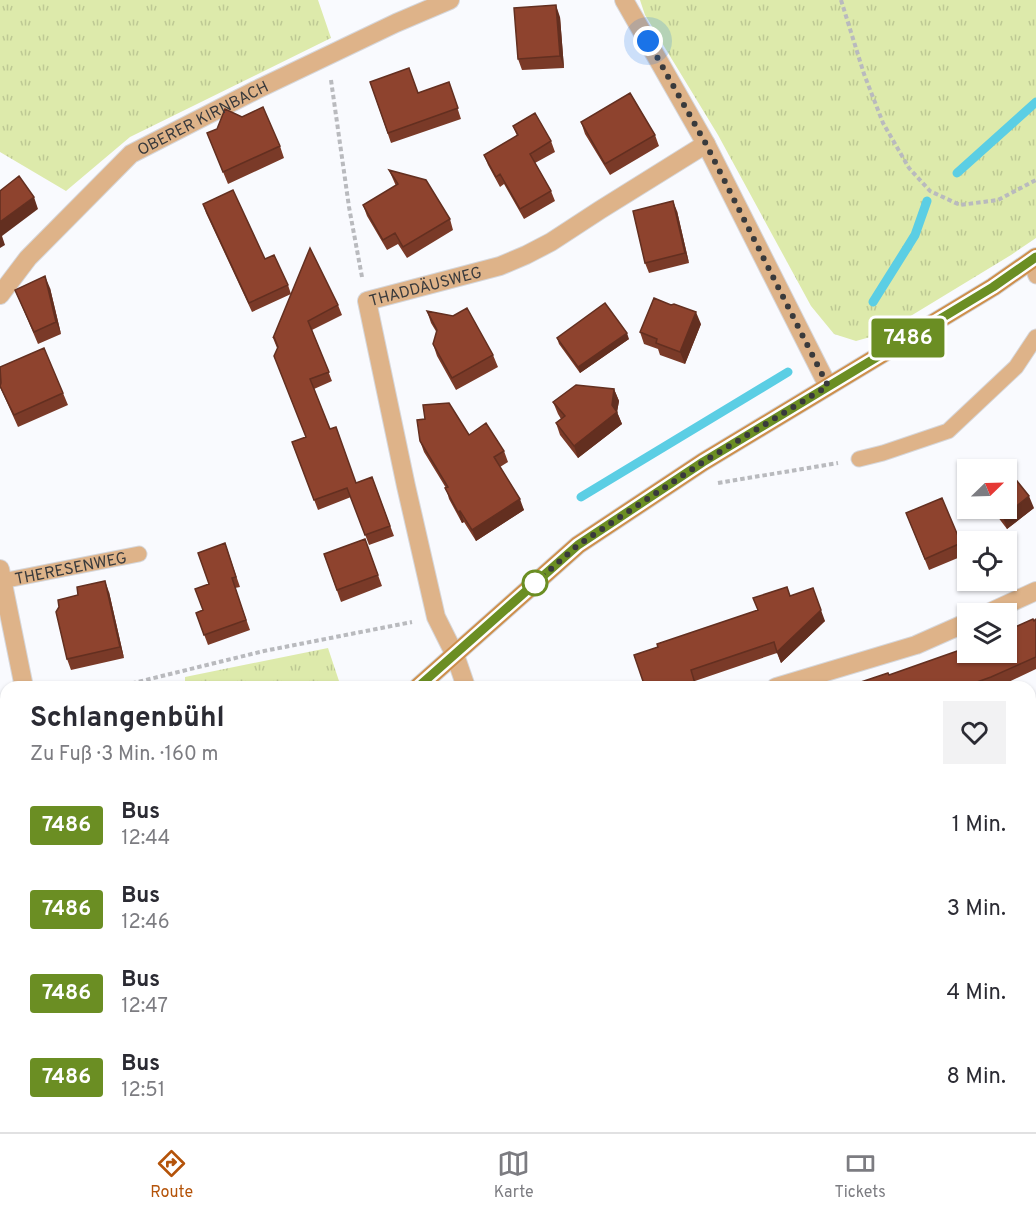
<!DOCTYPE html>
<html lang="de">
<meta charset="utf-8">
<style>
:root{--surface:#fff;--page:#f2f2f3;--text:#2b2b33;--muted:#7c7c81;--line:#e1e1e2;--accent:#b45309}
body{margin:0;font-family:Overpass,sans-serif;background:var(--page);color:var(--text);height:100vh;display:flex;flex-direction:column;font-size:22px;white-space:nowrap}
*{box-sizing:border-box;margin:0}
p{font-size:20px;color:var(--muted)}
.icon{flex:none;width:33px;height:33px;fill:none;stroke:currentColor;stroke-width:2;stroke-linecap:round;stroke-linejoin:round}
.map{position:relative;flex:1;overflow:hidden}
.panel{position:absolute;left:0px;top:681px;width:1036px;height:452px;display:flex;flex-direction:column;background:var(--surface);border-radius:18px 18px 0 0;box-shadow:0 2px 4px #0004}
.panel>*{flex:none}
.badge{padding:0 12px;border-radius:4px;font-size:21px;line-height:39px}
.needle{width:39px;rotate:67deg}
.fabs{position:absolute;left:957px;top:459px;display:grid;gap:12px}
.fabs a{display:grid;place-items:center;width:60px;height:60px;border-radius:0px;background:var(--surface);box-shadow:0 2px 4px #0004;font-size:30px}
.you{position:absolute;width:30px;height:30px;margin:-15px;border:4px solid #fff;border-radius:50%;background:#1a73e8;box-shadow:0 0 0 9px #1a73e833}
.map>.badge{position:absolute;translate:-50% -50%;box-shadow:0 0 0 3px #fff}
.round{display:grid;place-items:center;flex:none;width:63px;height:63px;border-radius:0px;background:var(--page)}
.summary{display:flex;align-items:center;justify-content:space-between;height:102px;padding:0 30px}
h1{font-size:28px;font-weight:700;line-height:45px}
ul{padding:0;list-style:none}
li{display:flex;align-items:center;gap:18px;height:84px;padding:0 30px}
li div{flex:1}
li b{display:block;font-size:22px}
li em{font-style:normal}
li .badge{min-width:66px;font-weight:700;text-align:center}
.tab-bar{display:flex;justify-content:space-around;align-items:center;height:84px;border-top:2px solid var(--line);background:var(--surface);font-size:16px;color:var(--muted)}
.tab-bar a{display:grid;justify-items:center;gap:3px}
.tab-bar .on{color:var(--accent)}
.map>svg:first-child{display:block}
</style>
<div class="map">
<svg width="1036" height="1132" viewBox="0 0 1036 1132">
<defs>
<pattern id="grass-tufts" width="24" height="20" patternUnits="userSpaceOnUse" patternTransform="scale(1.5)"><rect width="24" height="20" fill="#ddeaab"/><path d="M3 7l-1-3M5 7V3M7 7l1-3M15 17l-1-3M17 17v-4M19 17l1-3" fill="none" stroke="#bec994"/></pattern>
</defs>
<rect width="100%" height="100%" fill="#f9fafe"/>
<path fill="url(#grass-tufts)" d="M0,0h318l13,38 -201,99 -64,54 -66,-39z
M640,0h396v238l-25,17 -130,79 -25,7 -22,-7 -23,-28 -93,-171 -73,-120z
M328,648l13,39h-156v-10z
M6,901v209l-6,11v-215z
M1036,1096v36h-51l8,-5 37,-1 1,-26z
M38,1127l635,-1 5,6h-643z"/>
<g fill="none" stroke-linecap="round" stroke-linejoin="round">
<path stroke="#5bcee4" stroke-width="9" d="M957,173l79,-71
M873,302l42,-67 12,-34
M581,497l207,-125
M563,1126l1,6"/>
<g stroke="#d6d7db" stroke-width="17">
<g id="service">
<path d="M1030,261l6,15"/>
<path d="M859,459l24,-6 65,-22 68,-64 20,-30"/>
<path id="s1" d="M2,581l137,-27"/>
</g>
</g>
<g stroke="#d6d7db" stroke-width="20">
<g id="minor">
<path d="M624,0l82,144 122,242"/>
<path id="s2" d="M0,295l28,-37 103,-104 125,-64 140,-67 54,-23"/>
<path d="M0,569l24,118"/>
<path d="M986,614l50,-23"/>
<path id="s3" d="M466,687l-11,-32 -19,-38 -30,-131 -39,-185 133,-35 26,-11 25,-13 49,-32 106,-66"/>
<path d="M776,687l140,-42 52,-23"/>
<path d="M0,713l6,-1"/>
<path d="M1030,1086l6,-4"/>
<path d="M690,1126l7,6"/>
<path d="M961,1132l9,-6"/>
</g>
</g>
<g stroke="#d6d7db" stroke-width="20">
<path id="secondary" d="M418,687l160,-142 125,-83 290,-175 43,-30
M22,1132l2,-6"/>
</g>
<path stroke="#b9babe" stroke-width="4" stroke-dasharray="4.5 3" stroke-linecap="butt" d="M841,0l23,74 19,49 26,45 21,23 30,14 38,-5 38,-20
M331,80l18,127 13,70
M718,483l120,-20
M117,687l147,-36 148,-29
M1030,824l6,-2"/>
<use href="#service" stroke="#deb389" stroke-width="15"/>
<use href="#minor" stroke="#deb389" stroke-width="18"/>
<use href="#secondary" stroke="#ce8f4b" stroke-width="18"/>
</g>
<path fill="#7a3a28" d="M560,17l4,51 -42,2 -4,-11z
M370,82l48,11 31,-11 12,37 -70,24z
M581,122l74,13 4,11 -49,29 -25,-41z
M513,126l38,15 4,11 -20,11 16,28 4,10 -31,18 -20,-35 -4,3 -12,-22 -4,-10 33,-19z
M207,133l73,13 4,12 -56,26z
M389,170l61,49 3,11 -46,28 -9,-14 -11,6 -20,-34 -4,-11 33,-19z
M203,204l62,55 23,26 3,9 -39,18 -46,-99z
M677,211l12,52 -40,10 -4,-10z
M50,288l11,46 -23,10 -23,-54z
M338,305l4,10 -30,15 20,51 -18,8 16,40 26,54 16,-6 22,59 -25,9 -18,-48 -33,13 -26,-68 14,-5 -28,-90 -1,1 -4,-10z
M427,311l26,5 40,39 5,12 -42,23 -19,-34 -4,-12 4,-11 -6,-10z
M701,324l-16,40 -25,-9 -2,-6 -14,-5 -4,-12z
M557,338l72,1 -49,34 -21,-29z
M0,367l63,26 5,12 -50,22 -18,-40z
M614,389l5,12 -2,11 5,12 -44,34 -18,-23 -4,-12 5,-4 -3,-5 -5,-12z
M469,435l35,16 4,11 -8,5 24,43 -48,31 -12,-19 -2,1 -13,-24 -3,-11 -22,-36 -4,-11z
M991,508h43l-27,21z
M906,513l55,30 4,12 -36,15z
M365,539l17,47 -41,16 -17,-48z
M225,543l15,44 -5,1 15,42 -42,15 -12,-32 7,-3 6,-26z
M109,592l15,66 -53,12 -4,-11z
M790,596l35,25 -44,42 -4,-10 -82,28 -50,6 113,-77z
M1036,619v50l-38,18h-152l43,-12 75,-24z
M1036,855v54l-6,3v-54z"/>
<path fill="#632f20" d="M556,5l4,12 4,51 -4,-12z
M34,197l4,12 -36,27 3,9 -5,3v-26z
M673,201l4,10 12,52 -4,-10z
M45,276l5,12 11,46 -5,-12z
M696,312l5,12 -16,40 -5,-12z
M627,333l2,6 -49,34 -2,-6z
M614,389l5,12 -2,11 5,12 -44,34 -4,-12 38,-41z
M1029,496l5,12 -27,21 -4,-12z
M520,499l4,11 -48,31 -4,-11z
M460,511l4,11 -2,1 -4,-11z
M105,581l4,11 15,66 -4,-11z
M821,610l4,11 -44,42 -4,-11z"/>
<path fill="#8e432e" stroke="#632f20" stroke-width="1.5" d="M556,5l4,51 -42,3 -4,-51z
M409,68l9,25 31,-11 9,26 -70,25 -18,-51z
M630,93l25,42 -50,29 -24,-42z
M263,107l17,39 -57,26 -16,-39 10,-4 8,-20 17,8z
M535,113l16,28 -21,13 21,37 -31,18 -20,-35 -4,3 -12,-22 34,-20 -5,-9z
M389,170l37,10 24,39 -47,28 -8,-14 -12,7 -20,-35 35,-21z
M19,176l15,21 -34,25v-31z
M233,190l32,69 9,-4 14,30 -39,18 -46,-99z
M673,201l12,52 -40,10 -12,-52z
M310,248l28,57 -30,16 21,51 -19,7 20,50 6,-2 20,56 16,-6 18,49 -25,9 -18,-47 -33,12 -22,-58 14,-5 -32,-81 4,-9 -4,-10 -1,1z
M45,276l11,46 -22,10 -19,-42z
M654,298l17,7 3,-1 22,8 -16,40 -24,-9 1,-4 -17,-7z
M605,303l22,30 -49,34 -21,-29z
M467,308l26,47 -41,23 -19,-34 4,-14 -10,-19 26,5z
M44,348l19,45 -49,22 -14,-29 1,-3 -1,-16z
M576,385l38,4 -2,16 5,7 -43,34 -18,-23 9,-7 -12,-14z
M449,403l20,32 17,-12 18,28 -10,6 26,42 -48,31 -12,-19 -2,1 -13,-24 3,-1 -28,-46 -3,-21 8,-1 -2,-14z
M1001,461l28,35 -26,21 -7,-9h10v-38h-16z
M942,498l19,45 -36,16 -19,-46z
M365,539l13,36 -41,15 -13,-36z
M225,543l11,34 -4,1 14,42 -42,15 -8,-22 7,-3 -8,-21 14,-5 -11,-31z
M105,581l15,66 -53,12 -11,-47 3,-5 -1,-7 20,-5 -1,-8z
M787,587l3,9 23,-8 8,22 -44,42 -3,-10 -83,28 5,17h-51l-11,-32 24,-8 -1,-3 101,-34 -5,-12z
M1033,619l1,2 2,-2v38l-45,20 -28,10h-117l42,-14 1,2 74,-26 1,2 4,-2v3h38v-21z
M1036,855v44l-1,-3 -5,2v-40z
M816,1126h31l4,6h-32z"/>
<g fill="none" stroke-linecap="round" stroke-linejoin="round">
<g stroke="#fff" stroke-width="14">
<path id="line" d="M418,687l160,-142 125,-83 290,-175 43,-30"/>
</g>
<use href="#line" stroke="#6b8e23" stroke-width="9"/>
<path stroke="#393a3c" stroke-width="6" stroke-dasharray="0 10.8" d="M535,583l43,-38 125,-83 125,-76 -122,-242 -58,-103"/>
</g>
<circle fill="#fff" stroke="#6b8e23" stroke-width="3" cx="535" cy="583" r="12"/>
<g text-anchor="middle" stroke-width="6" stroke-linejoin="round" paint-order="stroke">
<g font-size="16" fill="#393a3c" stroke="#fff">
<text dy="6" stroke="none"><textPath href="#s2" startOffset="273">OBERER KIRNBACH</textPath></text>
<text dy="6" stroke="none"><textPath href="#s3" startOffset="460">THADDÄUSWEG</textPath></text>
<text dy="6" stroke="none"><textPath href="#s1" startOffset="70">THERESENWEG</textPath></text>
</g>
</g>
</svg>
<div class="fabs">
<a><svg class="needle" viewBox="-14 -14 28 28"><path d="M0-13l5 13h-10z" fill="#e53935"/><path d="M0 13l5-13h-10z" fill="#7c7c81"/></svg></a>
<a><svg class="icon" aria-label="locate" viewBox="0 0 24 24"><circle cx="12" cy="12" r="6"/><path d="M12 2v4M12 18v4M2 12h4M18 12h4"/></svg></a>
<a><svg class="icon" aria-label="layers" viewBox="0 0 24 24"><path d="M12 4l9 5-9 5-9-5zM3 14l9 5 9-5"/></svg></a>
</div>
<div class="you" style="left:648px;top:41px"></div>
<b class="badge" style="left:908px;top:338px;background:#6b8e23;color:#fff">7486</b>
<section class="panel">
<div class="summary"><div><h1>Schlangenbühl</h1><p>Zu Fuß · 3 Min. · 160 m</p></div><a class="round"><svg class="icon" aria-label="heart" viewBox="0 0 24 24"><path d="M12 20l-8-8c-3-5 5-10 8-4 3-6 11-1 8 4z"/></svg></a></div>
<ul>
<li><span class="badge" style="background:#6b8e23;color:#fff">7486</span><div><b>Bus</b><p>12:44</p></div><em>1 Min.</em></li>
<li><span class="badge" style="background:#6b8e23;color:#fff">7486</span><div><b>Bus</b><p>12:46</p></div><em>3 Min.</em></li>
<li><span class="badge" style="background:#6b8e23;color:#fff">7486</span><div><b>Bus</b><p>12:47</p></div><em>4 Min.</em></li>
<li><span class="badge" style="background:#6b8e23;color:#fff">7486</span><div><b>Bus</b><p>12:51</p></div><em>8 Min.</em></li>
</ul>
</section>
</div>
<nav class="tab-bar">
<a class="on"><svg class="icon" aria-label="directions" viewBox="0 0 24 24"><path d="M12 3l9 9-9 9-9-9zM9 14v-3h6M13 9l2 2-2 2"/></svg>Route</a>
<a><svg class="icon" aria-label="map" viewBox="0 0 24 24"><path d="M3 6l6-2 6 2 6-2v14l-6 2-6-2-6 2zM9 4v14M15 6v14"/></svg>Karte</a>
<a><svg class="icon" aria-label="tickets" viewBox="0 0 24 24"><path d="M3 7h18v10H3zM15 7v10"/></svg>Tickets</a>
</nav>
